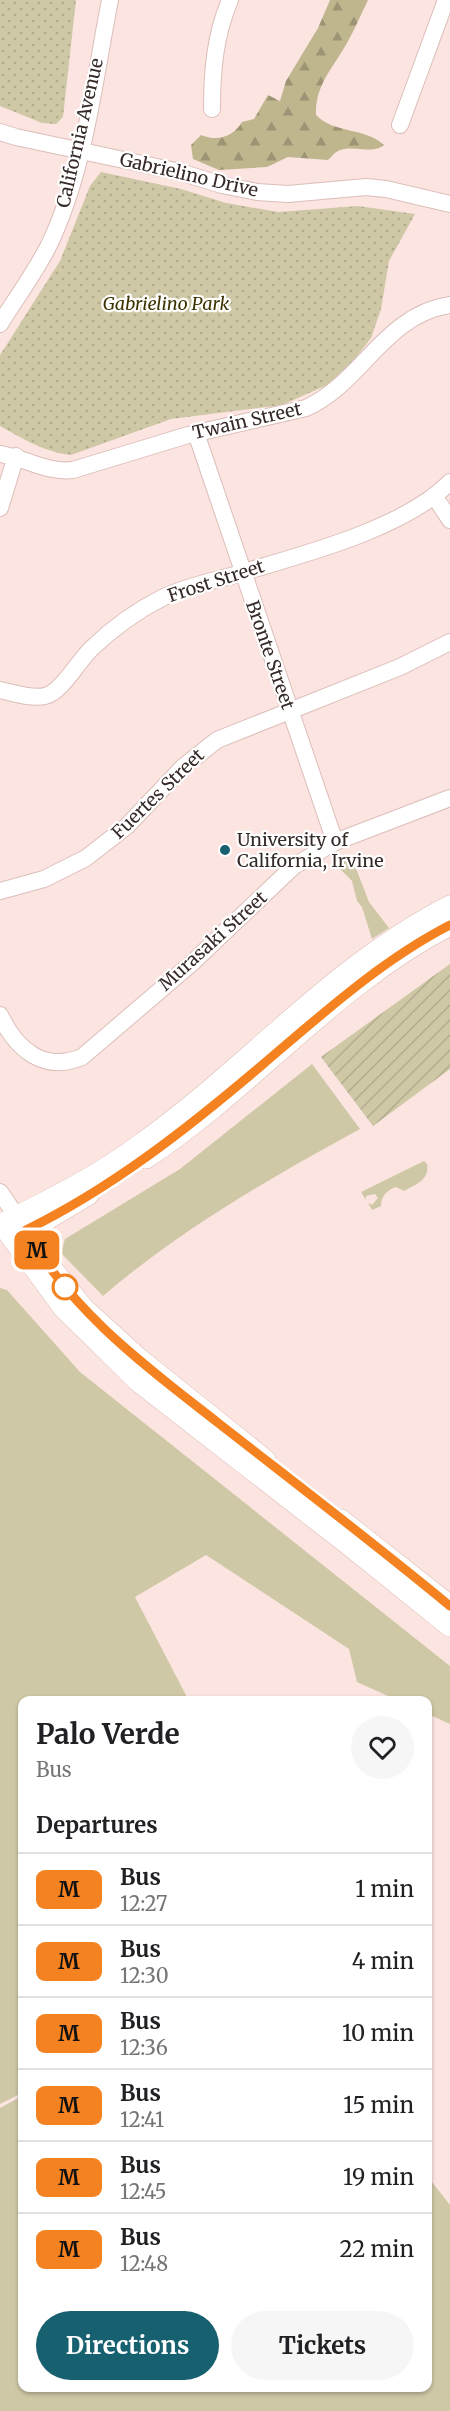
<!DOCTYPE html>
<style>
:root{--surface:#fff;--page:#f6f6f6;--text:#202124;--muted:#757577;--line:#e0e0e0;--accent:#17606f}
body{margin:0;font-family:Merriweather,serif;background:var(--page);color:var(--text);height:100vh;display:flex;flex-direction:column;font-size:22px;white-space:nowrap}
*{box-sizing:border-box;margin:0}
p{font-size:20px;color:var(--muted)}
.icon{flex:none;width:33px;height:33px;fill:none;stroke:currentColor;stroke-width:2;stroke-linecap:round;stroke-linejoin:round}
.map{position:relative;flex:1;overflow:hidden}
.details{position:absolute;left:18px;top:1696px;width:414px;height:696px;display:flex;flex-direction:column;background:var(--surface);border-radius:12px;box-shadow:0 2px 4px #0004}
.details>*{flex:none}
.badge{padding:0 12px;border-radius:9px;font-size:21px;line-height:39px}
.map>.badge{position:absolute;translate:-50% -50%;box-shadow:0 0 0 3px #fff}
h2{padding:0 18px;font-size:22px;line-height:54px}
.round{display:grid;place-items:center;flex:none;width:63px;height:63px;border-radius:32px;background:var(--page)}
.summary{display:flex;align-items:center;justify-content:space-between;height:102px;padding:0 18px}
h1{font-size:28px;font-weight:700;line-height:45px}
.button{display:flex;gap:12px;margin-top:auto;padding:12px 18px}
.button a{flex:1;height:69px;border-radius:36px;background:var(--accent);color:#fff;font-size:24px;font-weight:700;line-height:69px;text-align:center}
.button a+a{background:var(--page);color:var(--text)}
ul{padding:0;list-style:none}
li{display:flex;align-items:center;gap:18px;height:72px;padding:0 18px;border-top:2px solid var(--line)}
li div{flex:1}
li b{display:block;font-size:22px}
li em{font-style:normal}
li .badge{min-width:66px;font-weight:700;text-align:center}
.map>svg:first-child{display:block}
</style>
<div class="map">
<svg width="450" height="2411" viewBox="0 0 450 2411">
<defs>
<pattern id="forest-firs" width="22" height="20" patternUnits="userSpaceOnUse" patternTransform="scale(1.5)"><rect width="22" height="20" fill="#bfb68e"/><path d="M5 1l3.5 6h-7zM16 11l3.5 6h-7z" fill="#9c9474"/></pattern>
<pattern id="park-dots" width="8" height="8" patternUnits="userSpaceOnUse" patternTransform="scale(1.5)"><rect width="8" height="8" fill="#cfc8a6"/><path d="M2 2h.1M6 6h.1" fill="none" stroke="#b2ac8f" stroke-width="1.8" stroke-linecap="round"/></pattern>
<pattern id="garden-furrows" width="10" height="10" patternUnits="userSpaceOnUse" patternTransform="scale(1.5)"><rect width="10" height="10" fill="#cfc8a6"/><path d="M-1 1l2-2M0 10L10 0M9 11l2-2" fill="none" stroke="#b2ac8f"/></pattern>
</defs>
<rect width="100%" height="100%" fill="#fcefee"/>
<path fill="#fce4e0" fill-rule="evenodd" d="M0,0h450v2411h-450zM22,1701h406v687h-406z"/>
<path fill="#cfc8a6" d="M352,858l17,44 20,26 -17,11 -10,-32 -5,-6 -5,-20 -16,-16z
M312,1064l48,65c-90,49 -179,100 -257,167l-42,-43 4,-14 115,-70z
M424,1161l3,3c3,16 -11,20 -23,27l-8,-4c-9,3 -15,9 -15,19l-9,4 -4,-7 4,2 6,-7 -3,-4 -9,2v4l-5,-8z
M0,1288l7,2 73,82 370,294v58l-22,-10v-13h-29l-42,-19 -8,-33 -143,-94 -71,42 54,104h-167v392l-22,11z
M22,2096v292h406v-211l22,28v206h-450v-303z"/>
<path fill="url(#forest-firs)" d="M330,0h38c-7,14 -13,29 -21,43 -14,25 -32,42 -31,72 18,19 49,12 68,30 -13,11 -35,-3 -49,8 -3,2 -4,5 -7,7l-40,-3 -21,10 -48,3 -26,-11 -2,-14 10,-10c16,7 32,2 41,-13l12,-3 14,-24 12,6 6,-20 32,-53z"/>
<path fill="url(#park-dots)" d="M0,0h76l-13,117 -7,7 -14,-1 -42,-17z
M101,172l80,17 45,14 52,9 80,-6 57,8 -26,47 -8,48 -10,29 -17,22 -27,25 -45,20 -111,14 -100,36c-27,-3 -48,-16 -71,-29v-71l60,-94 30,-75z"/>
<path fill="url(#garden-furrows)" d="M450,964v105l-77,57 -52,-69z"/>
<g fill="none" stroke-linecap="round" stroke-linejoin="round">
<g stroke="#dcbeb9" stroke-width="18">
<path id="minor" d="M212,109c0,-38 3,-74 18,-109
M400,125l46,-125
M0,132l16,5 164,35 42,13 35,7 31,2 78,-7 20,2 64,15
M0,324c16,-26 35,-51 49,-79 36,-75 45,-164 61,-245
M196,433l139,409
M0,454c26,4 46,19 73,16l115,-35 118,-27c56,-25 78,-93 144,-103
M435,497l15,23
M0,508l16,-52
M0,690c14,3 31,9 45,6 17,-4 33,-35 47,-48 21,-20 44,-37 70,-50 26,-13 54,-17 82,-26 61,-18 161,-44 206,-90
M0,891l44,-12 42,-21 41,-32 56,-59 34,-27 183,-73 50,-25
M0,1015c16,34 43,58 82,42l110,-94 102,-97 41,-24 115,-44
M0,1192l17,25"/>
</g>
<g stroke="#dcbeb9" stroke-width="22">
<path id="major" d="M146,1158c106,-70 190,-175 304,-233
M17,1217l20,33 46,58 56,51 126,101
M6,1222c46,-23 92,-46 134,-77 107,-76 192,-179 310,-239
M2,1224l61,83 75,74 210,163 102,82
M14,1235l28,-13 47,-28
M341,1520l109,86"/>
</g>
<use href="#minor" stroke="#fff" stroke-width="16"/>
<use href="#major" stroke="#fff" stroke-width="21"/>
</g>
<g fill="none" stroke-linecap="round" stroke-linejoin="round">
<g stroke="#fff" stroke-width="14">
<path id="line" d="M450,925c-70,36 -130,91 -189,141 -73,62 -149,122 -235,164 44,81 121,137 191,192 78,61 157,121 233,184"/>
</g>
<use href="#line" stroke="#f58220" stroke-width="9"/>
</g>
<circle fill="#17606f" stroke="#fff" stroke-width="2" cx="225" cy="850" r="6"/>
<circle fill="#fff" stroke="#f58220" stroke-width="3" cx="65" cy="1287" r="12"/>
<g text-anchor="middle" stroke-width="4.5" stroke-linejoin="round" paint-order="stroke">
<g font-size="18" fill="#352a28" stroke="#fff">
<text transform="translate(80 133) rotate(-77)" y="6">California Avenue</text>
<text transform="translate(189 175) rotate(13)" y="6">Gabrielino Drive</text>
<text transform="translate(247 421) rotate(-13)" y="6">Twain Street</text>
<text transform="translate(216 581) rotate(-18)" y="6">Frost Street</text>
<text transform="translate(270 655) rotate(71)" y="6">Bronte Street</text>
<text transform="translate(158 794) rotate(-44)" y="6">Fuertes Street</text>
<text transform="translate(213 941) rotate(-42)" y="6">Murasaki Street</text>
</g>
<g font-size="18" font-style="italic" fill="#3d3300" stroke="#fff">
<text x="166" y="310">Gabrielino Park</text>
</g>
<g font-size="18" fill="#352a28" stroke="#fff" text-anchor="start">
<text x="237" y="846">University of<tspan x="237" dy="21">California, Irvine</tspan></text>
</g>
</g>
</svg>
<b class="badge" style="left:37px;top:1250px;background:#f58220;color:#111">M</b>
<section class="details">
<div class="summary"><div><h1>Palo Verde</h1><p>Bus</p></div><a class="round"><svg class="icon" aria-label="heart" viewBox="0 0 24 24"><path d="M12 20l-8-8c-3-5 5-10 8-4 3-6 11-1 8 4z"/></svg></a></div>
<h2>Departures</h2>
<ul>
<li><span class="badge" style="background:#f58220;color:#111">M</span><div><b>Bus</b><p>12:27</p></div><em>1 min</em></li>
<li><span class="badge" style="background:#f58220;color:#111">M</span><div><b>Bus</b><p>12:30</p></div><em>4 min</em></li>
<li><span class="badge" style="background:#f58220;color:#111">M</span><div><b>Bus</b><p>12:36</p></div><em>10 min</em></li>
<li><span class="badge" style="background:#f58220;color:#111">M</span><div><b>Bus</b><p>12:41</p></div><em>15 min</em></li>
<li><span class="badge" style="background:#f58220;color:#111">M</span><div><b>Bus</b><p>12:45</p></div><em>19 min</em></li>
<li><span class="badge" style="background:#f58220;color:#111">M</span><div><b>Bus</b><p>12:48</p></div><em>22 min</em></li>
</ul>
<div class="button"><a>Directions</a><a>Tickets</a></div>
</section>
</div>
